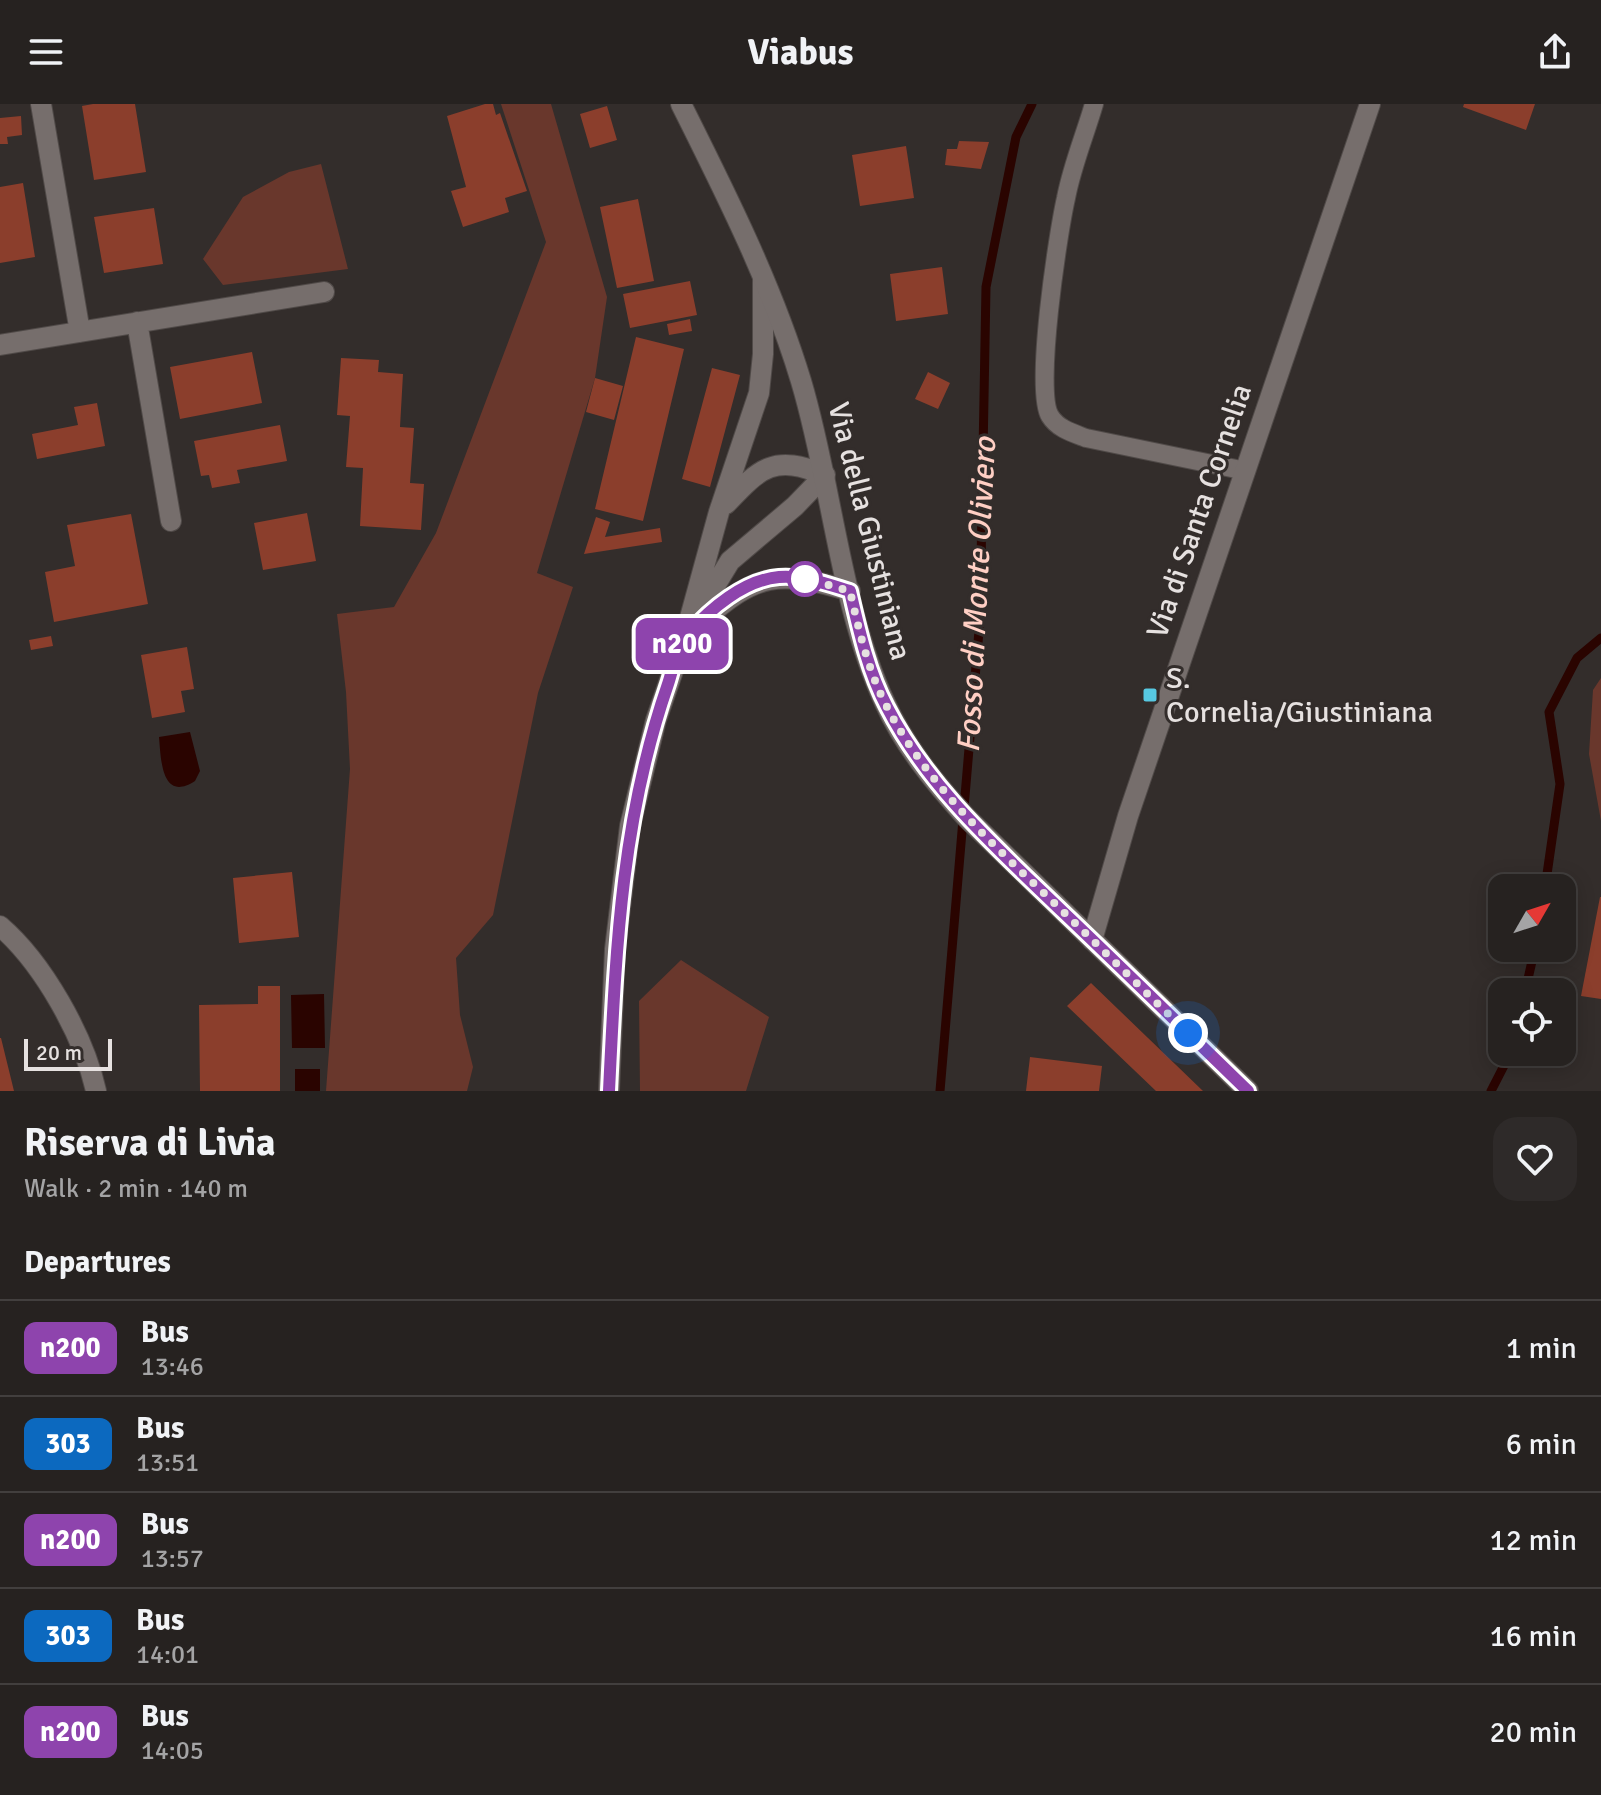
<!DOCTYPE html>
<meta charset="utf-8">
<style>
:root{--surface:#262220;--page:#2e2a29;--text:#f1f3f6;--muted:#a4a4a5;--line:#423f3e}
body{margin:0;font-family:Signika,sans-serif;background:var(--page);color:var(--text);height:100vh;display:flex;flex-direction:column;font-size:30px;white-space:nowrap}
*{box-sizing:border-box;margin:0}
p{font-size:26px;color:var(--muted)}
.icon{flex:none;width:44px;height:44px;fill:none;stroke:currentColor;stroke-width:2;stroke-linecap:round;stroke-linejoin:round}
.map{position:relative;height:987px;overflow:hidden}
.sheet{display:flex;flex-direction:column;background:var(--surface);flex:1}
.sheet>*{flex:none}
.badge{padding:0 16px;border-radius:12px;font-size:28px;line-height:52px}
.needle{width:52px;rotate:51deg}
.buttons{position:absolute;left:1488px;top:770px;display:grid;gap:16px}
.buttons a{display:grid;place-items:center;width:88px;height:88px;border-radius:16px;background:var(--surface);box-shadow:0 4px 20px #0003,0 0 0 2px var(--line);font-size:40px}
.scale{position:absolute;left:24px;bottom:20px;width:88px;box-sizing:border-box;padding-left:8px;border:4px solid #e6e1e0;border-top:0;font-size:22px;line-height:28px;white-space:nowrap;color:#e6e1e0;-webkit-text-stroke:6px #332d2b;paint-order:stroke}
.you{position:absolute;width:40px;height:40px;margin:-20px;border:6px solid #fff;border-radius:50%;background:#1a73e8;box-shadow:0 0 0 12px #1a73e833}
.map>.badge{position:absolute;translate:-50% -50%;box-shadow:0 0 0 4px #fff}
h2{padding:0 24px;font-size:30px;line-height:72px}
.round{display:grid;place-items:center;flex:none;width:84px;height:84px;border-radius:24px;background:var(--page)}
.overview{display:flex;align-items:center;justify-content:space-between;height:136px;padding:0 24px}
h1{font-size:38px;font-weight:800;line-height:60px}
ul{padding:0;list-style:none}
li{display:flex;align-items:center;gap:24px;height:96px;padding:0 24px;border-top:2px solid var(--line)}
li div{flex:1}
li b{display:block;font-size:30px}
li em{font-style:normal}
li .badge{min-width:88px;font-weight:700;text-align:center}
header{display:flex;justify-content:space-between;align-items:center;height:104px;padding:0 24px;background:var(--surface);font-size:36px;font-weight:800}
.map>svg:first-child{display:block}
</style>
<header><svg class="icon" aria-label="menu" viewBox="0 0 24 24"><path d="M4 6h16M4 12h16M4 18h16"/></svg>Viabus<svg class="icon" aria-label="share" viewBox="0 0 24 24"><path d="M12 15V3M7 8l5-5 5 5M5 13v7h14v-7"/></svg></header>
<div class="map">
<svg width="1601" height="987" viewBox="0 0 1601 987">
<rect width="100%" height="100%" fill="#332d2b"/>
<path fill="#69372c" d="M501,0h50l56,193 -12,81 -58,195 36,14 -35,106 -45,222 -37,43 4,57 13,52 -6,24h-141l24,-322 -4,-77 -9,-78 57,-7 42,-74 110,-291z
M321,60l27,105 -125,16 -20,-26 40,-62 46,-25z
M1601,574v143l-12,-67 4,-64z
M681,856l88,57 -23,74h-106l-1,-90z"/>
<path fill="#2a0400" d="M190,628l10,39 -5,10c-34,22 -34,-23 -36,-44z
M324,890l1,54h-33l-1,-53z
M295,965h25v22h-25z"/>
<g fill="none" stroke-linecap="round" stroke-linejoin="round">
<path stroke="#2a0400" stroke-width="9" d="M1545,784l15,-104 -11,-72 28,-54 24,-20
M1525,888l10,-44
M940,987l40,-472 6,-332 30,-150 16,-33
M1491,987l20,-39"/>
</g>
<path fill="#8b3e2c" d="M93,0h42l11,68 -52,8 -12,-74z
M485,0h8l3,11 4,-2 27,78 -22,7 4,14 -46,15 -12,-36 15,-4 -19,-71z
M1464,0h71l-9,26 -63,-23z
M607,2l10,34 -27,8 -10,-34z
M21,12l1,19 -15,2 1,7h-8v-26z
M959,37l30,1 -8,27 -36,-4 2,-16h10z
M906,42l8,52 -54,8 -8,-51z
M23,79l12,74 -35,6v-76z
M638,95l16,82 -37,7 -17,-81z
M154,104l9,56 -59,9 -10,-56z
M942,163l6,47 -52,7 -6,-47z
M690,177l7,34 -67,13 -7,-34z
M690,215l2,12 -23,4 -2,-11z
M636,233l48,12 -41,172 -48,-12z
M252,248l10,51 -82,16 -10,-52z
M341,254l38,2 -1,12 25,2 -3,53 14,1 -4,55 14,1 -3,46 -61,-4 3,-58 -17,-1 4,-51 -13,-1z
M712,264l28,7 -30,112 -28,-8z
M928,268l22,11 -12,26 -23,-10z
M595,274l28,8 -9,34 -28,-8z
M97,299l8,43 -68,13 -5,-25 46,-9 -4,-18z
M280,321l7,36 -50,9 3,13 -28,5 -3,-13 -8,1 -7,-35z
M307,409l9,48 -53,9 -9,-47z
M131,410l17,90 -94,18 -9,-50 30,-6 -8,-41z
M596,413l14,5 -5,15 55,-9 2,14 -78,12z
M51,532l2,10 -22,4 -2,-10z
M187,543l7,42 -13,2 4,21 -33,6 -11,-63z
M292,768l7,65 -60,6 -6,-65z
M1600,793h1v102l-20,-3z
M1091,879l112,108h-47l-89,-85z
M258,882h22v105h-80l-1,-86 59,-1z
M0,934h1l13,53h-14z
M1030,953l72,9 -3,25h-73z"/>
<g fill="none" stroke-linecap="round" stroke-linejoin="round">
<g stroke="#504a48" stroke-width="20">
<path id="service" d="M1094,0c-9,31 -22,62 -28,94 -8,35 -32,193 -16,218 8,13 23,17 36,22l160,33"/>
</g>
<g stroke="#504a48" stroke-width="22">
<path id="minor" d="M41,0l39,228
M137,218l34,199
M0,241l324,-53
M699,508l31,-51 65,-55 30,-31c-51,-21 -64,-8 -99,29
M700,519c57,-51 78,-53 150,-32
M0,822c43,37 84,110 96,165
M609,987l6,-142 15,-123 26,-106 29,-84 34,-124 40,-119 4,-39v-75"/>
</g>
<g stroke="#504a48" stroke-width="22">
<path id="tertiary" d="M681,0c45,90 91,181 120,277 31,103 39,225 84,322 19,42 49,79 80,113l283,275
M1092,836l36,-124 242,-712"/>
</g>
<use href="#service" stroke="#766e6c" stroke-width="18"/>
<use href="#minor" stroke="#766e6c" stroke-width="20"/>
<use href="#tertiary" stroke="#766e6c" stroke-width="20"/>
</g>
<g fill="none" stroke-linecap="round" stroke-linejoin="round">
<g stroke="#fff" stroke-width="18">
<path id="line" d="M609,987c7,-142 12,-271 59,-407 5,-15 9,-39 20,-50 22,-25 56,-54 91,-57 24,-2 48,7 71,14 9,39 18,80 37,116 42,82 112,143 177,206 62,59 123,119 184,178"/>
</g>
<use href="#line" stroke="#8e44ad" stroke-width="12"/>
<path stroke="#e6e1e0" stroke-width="8" stroke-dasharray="0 14.4" d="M805,475l-2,-1 47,13c9,39 18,80 37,116 39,75 100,132 161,190 47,45 93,91 140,136"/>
</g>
<circle fill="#fff" stroke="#8e44ad" stroke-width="4" cx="805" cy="475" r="16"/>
<rect fill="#57c9e2" stroke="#332d2b" stroke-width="3" x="1142" y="583" width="16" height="16" rx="4"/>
<g text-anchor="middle" stroke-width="6" stroke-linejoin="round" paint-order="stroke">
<g font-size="30" fill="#e6e1e0" stroke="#332d2b">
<text transform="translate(1199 407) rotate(-71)" y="10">Via di Santa Cornelia</text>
<text transform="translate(870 427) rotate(76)" y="10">Via della Giustiniana</text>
</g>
<g font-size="30" fill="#e6e1e0" stroke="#332d2b" text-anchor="start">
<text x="1166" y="584">S.<tspan x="1166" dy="34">Cornelia/Giustiniana</tspan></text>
</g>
<g font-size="32" font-style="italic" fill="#ffcfc4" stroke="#332d2b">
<text transform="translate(976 491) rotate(-87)" y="11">Fosso di Monte Oliviero</text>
</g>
</g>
</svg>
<div class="buttons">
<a><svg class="needle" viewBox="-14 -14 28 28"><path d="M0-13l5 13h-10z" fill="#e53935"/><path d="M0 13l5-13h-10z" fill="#a4a4a5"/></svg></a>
<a><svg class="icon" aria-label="locate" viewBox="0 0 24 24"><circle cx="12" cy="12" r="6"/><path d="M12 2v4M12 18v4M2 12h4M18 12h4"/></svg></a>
</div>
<div class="scale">20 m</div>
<div class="you" style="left:1188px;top:929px"></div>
<b class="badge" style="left:682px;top:540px;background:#8e44ad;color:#fff">n200</b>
</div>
<section class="sheet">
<div class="overview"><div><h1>Riserva di Livia</h1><p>Walk · 2 min · 140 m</p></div><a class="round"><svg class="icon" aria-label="heart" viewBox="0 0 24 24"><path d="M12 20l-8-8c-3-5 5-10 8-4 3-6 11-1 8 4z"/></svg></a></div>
<h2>Departures</h2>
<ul>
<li><span class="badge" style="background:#8e44ad;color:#fff">n200</span><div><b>Bus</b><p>13:46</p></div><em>1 min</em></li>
<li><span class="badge" style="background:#0c69bf;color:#fff">303</span><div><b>Bus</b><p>13:51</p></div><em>6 min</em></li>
<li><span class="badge" style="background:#8e44ad;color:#fff">n200</span><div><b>Bus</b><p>13:57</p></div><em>12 min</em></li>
<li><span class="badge" style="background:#0c69bf;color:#fff">303</span><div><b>Bus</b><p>14:01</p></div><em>16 min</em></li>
<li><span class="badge" style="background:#8e44ad;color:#fff">n200</span><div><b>Bus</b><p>14:05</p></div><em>20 min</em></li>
</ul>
</section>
